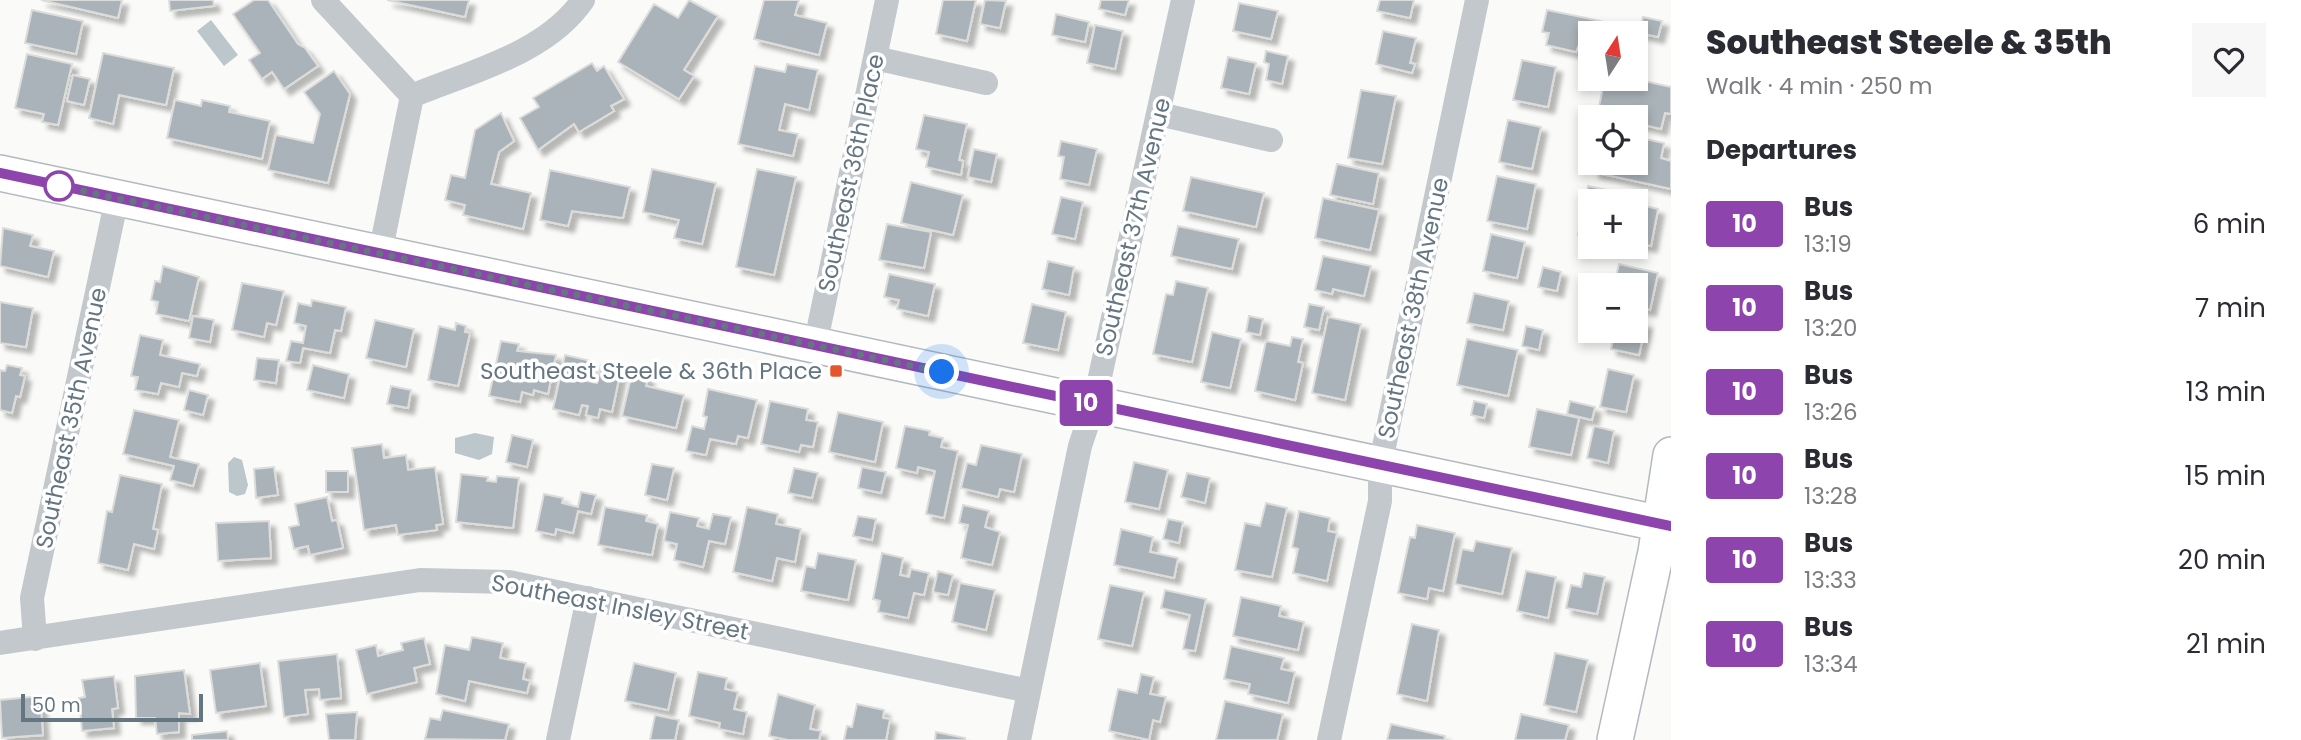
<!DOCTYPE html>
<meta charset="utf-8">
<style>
:root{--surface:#fff;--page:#f7f7f7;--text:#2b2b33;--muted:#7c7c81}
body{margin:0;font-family:Poppins,sans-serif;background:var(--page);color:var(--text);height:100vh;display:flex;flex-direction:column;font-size:26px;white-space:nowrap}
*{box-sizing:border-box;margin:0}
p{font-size:23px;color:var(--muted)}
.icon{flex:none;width:38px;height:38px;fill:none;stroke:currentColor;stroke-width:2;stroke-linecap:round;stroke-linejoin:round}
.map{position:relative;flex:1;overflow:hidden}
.drawer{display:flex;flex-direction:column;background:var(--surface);width:630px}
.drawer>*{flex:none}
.badge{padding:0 14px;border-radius:5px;font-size:24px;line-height:46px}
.needle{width:46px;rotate:12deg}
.buttons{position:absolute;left:1578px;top:21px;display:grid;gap:14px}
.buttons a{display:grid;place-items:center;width:70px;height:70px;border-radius:0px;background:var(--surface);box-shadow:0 4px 10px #0003;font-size:35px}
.scale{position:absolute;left:21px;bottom:18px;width:182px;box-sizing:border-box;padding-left:7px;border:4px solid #657683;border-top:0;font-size:19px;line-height:24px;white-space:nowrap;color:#657683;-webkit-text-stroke:5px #fff;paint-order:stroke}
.you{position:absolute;width:35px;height:35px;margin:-18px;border:5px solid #fff;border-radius:50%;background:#1a73e8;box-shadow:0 0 0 10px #1a73e833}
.map>.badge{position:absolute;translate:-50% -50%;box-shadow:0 0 0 4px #fff}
h2{padding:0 35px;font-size:26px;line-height:63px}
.round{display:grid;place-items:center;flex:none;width:74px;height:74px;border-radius:0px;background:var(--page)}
.headline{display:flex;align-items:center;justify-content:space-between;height:119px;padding:0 35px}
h1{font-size:33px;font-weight:800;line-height:52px}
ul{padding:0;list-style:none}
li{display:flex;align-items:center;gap:21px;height:84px;padding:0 35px}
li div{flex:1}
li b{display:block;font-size:26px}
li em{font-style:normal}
li .badge{min-width:77px;font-weight:700;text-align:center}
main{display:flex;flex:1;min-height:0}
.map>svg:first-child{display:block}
</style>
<main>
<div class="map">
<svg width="1671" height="740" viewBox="0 0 1671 740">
<defs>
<filter id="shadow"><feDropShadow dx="6" dy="6" stdDeviation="2" flood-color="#0004"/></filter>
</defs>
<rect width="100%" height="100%" fill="#fafaf8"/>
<path fill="#bbc7cb" d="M211,20l27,35 -14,11 -27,-35z
M475,433l19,4 -2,17 -13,6 -24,-7v-15z
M234,457l8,3 6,25 -3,9 -8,2 -8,-4 -1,-29z"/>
<path fill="#aab3b9" stroke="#dcdcda" stroke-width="2" filter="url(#shadow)" d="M41,0h81l-4,18z
M169,0h44l1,6 -44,5z
M254,0h14l30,44 7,4 13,18 -34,23 -12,-17 -10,7 -13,-19 11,-7 -27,-39z
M387,0h82l-4,17z
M689,0l29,16 -34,54 10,6 -15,23 -61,-37 36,-58 24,14z
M764,0h35l-4,15 32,8 -8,32 -65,-16z
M943,0h33l-9,41 -31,-7z
M985,0l21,1 -6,27 -20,-4z
M1101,0h28l-4,15 -26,-6z
M1380,0h34l-4,18 -33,-7z
M1239,3l39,8 -7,28 -38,-8z
M32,10l51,11 -7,33 -51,-11z
M1547,10l54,11 -3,12h-7v16l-13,-2 -2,5 -30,-7 3,-12 -7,-1z
M1056,14l33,8 -4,20 -33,-7z
M1643,17l19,4 -4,16 -19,-4z
M1095,25l28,6 -8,38 -28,-6z
M1383,31l33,7 -6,25 5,1 -3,9 -36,-9z
M1266,51l22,5 -6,28 -16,-4 3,-16 -5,-2z
M103,53l71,15 -8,37 -47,-10 -6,29 -24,-6z
M27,54l45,10 -14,61 -16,-3 2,-8 -29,-6z
M1228,57l28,6 -7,31 -28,-6z
M1522,60l34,7 -8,40 -35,-7z
M592,63l5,8 7,-5 20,33 -13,7 3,5 -35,21 -5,-8 -36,26 -18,-32 19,-11 -6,-9z
M787,64l31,6 -9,40 -24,-6 -6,26 19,4 -5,22 -55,-12 17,-78 30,6z
M334,71l16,23 -22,89 -60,-13 8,-35 37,8 7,-29 -16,-22z
M73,75l17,4 -6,26 -17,-4z
M1605,79h30l36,8v27l-6,-1 -4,16 -25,-6v-6l-39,-2z
M1361,90l35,6 -14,68 -34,-6z
M175,100l26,6 1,-6 28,6 -1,6 41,9 -8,38 -95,-21z
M501,113l13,28 -15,11 -8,32 40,9 -8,36 -60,-14 2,-10 -20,-5 6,-25 14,3 10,-48z
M924,115l43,9 -8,36 4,1 -2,14 -35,-8 3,-15 -13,-3z
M1508,120l33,7 -9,42 -33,-7z
M1636,137l28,6 -3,15 10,3v28l-78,-17 2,-9h41z
M1061,141l36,8 -8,36 -29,-6 4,-22 -6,-1z
M974,149l23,5 -6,28 -23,-5z
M1337,164l42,9 -6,31 -43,-9z
M652,169l64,14 -14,61 -28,-6 5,-18 -36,-8z
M757,169l39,8 -22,98 -38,-8z
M550,170l80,17 -7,31 -51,-7 -4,15 -28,-6z
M1497,176l39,8 -9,45 -40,-8z
M1191,177l73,16 -8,34 -73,-16z
M911,182l52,13 -10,40 -52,-12z
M1588,186l51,11 -2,7 21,5 -7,37 -15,-3v-42h-45v37l-13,-3z
M1061,197l22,5 -8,37 -23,-5z
M1323,198l56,12 -9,40 -55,-12z
M887,224l44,8 -7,36 -45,-8z
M1178,226l61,13 -7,30 -61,-13z
M3,228l30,7 -3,11 24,5 -6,26 -48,-11z
M1491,234l34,8 -8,36 -34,-7z
M1323,256l48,10 -7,30 -31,-7 -1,5 -17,-4z
M1048,261l26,6 -5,28 -27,-6z
M1619,264l39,9 -8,37 -14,-3v-22h-22z
M163,266l36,11 -10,44 -33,-7 2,-12 -7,-2 4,-19 5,1z
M1543,267l18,5 -4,19 -19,-4z
M889,274l46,10 -7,32 -31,-7 2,-9 -15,-3z
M1176,281l32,7 -16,74 -39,-8 13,-60 7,1z
M242,283l42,8 -8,34 -9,-2 -3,14 -32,-7z
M1474,293l35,8 -6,29 -36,-7z
M312,300l34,7 -5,24 -6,-1 -5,23 -27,-5 -3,15 -14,-2 5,-20 12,2 3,-17 -12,-3 4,-20 13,3z
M0,302l33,6 -7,39 -26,-4z
M1032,304l34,8 -8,38 -35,-7z
M1309,304l15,3 -5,23 -15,-3z
M193,316l21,4 -4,22 -21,-4z
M1249,316l14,3 -3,16 -14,-3z
M1328,317l33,7 -16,76 -33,-7z
M375,320l39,9 -8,38 -40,-9z
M1636,321l10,2 -7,32 -28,-6 4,-18h21z
M456,323l10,3 -1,6 5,1 -12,53 -30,-6 11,-54 16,4z
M1526,326l17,4 -4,20 -17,-4z
M1212,332l29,7 -11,49 -29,-6z
M140,335l23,5 -3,15 40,9 -3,12 -15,-3 -3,14 -18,-4 -3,11 -23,-4 3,-13 -7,-1z
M1292,337l11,2 -5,23 5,1 -8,37 -40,-9 11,-50 24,5z
M1467,339l51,11 -10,46 -51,-11z
M501,341l18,3 -2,7 39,4 -8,39 -14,-4 -1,5 -11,-3 -2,10 -31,-6z
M565,355l26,6 -4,20 10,2 4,-18 20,4 -9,43 -12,-3 -2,9 -12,-3 2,-9 -6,-1 -3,10 -26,-6z
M257,358l22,2 -3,23 -22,-3z
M7,365l15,3 -2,7 5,1 -5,21 -4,-1 -4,17 -12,-3v-40l5,1z
M313,365l36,9 -5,24 -37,-8z
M1608,369l26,6 -8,37 -26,-5z
M632,373l16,4 -2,9 38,9 -8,33 -54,-12z
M391,386l20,4 -3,18 -21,-4z
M708,389l49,11 -9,38 -10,-2 -2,8 -26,-5 -4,16 -20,-4 6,-25 12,3 3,-12 -4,-1z
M189,390l19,5 -5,20 -19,-5z
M770,401l38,8 -2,11 12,2 -5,25 -12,-2 -2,7 -38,-8z
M1474,401l13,3 -3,14 -13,-3z
M1570,401l25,6 -3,13 -25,-6z
M1537,409l42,9 -8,37 -42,-8z
M134,410l45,10 -9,37 29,7 -6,22 -23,-6 4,-14 -51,-12z
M838,412l45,10 -8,40 -46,-10z
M905,426l25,5 -1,4 14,3 -2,9 17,4 -14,67 -18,-4 9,-43 -17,-4 -1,6 -21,-5z
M1594,426l20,5 -6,32 -21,-5z
M512,435l21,5 -6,27 -21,-5z
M382,444l2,14 22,-3 2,15 27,-3 8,57 -7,1 1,5 -39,5 -2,-10 -32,5 -12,-82z
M981,445l41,9 -8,38 -14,-3 -2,8 -37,-9 6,-25 9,2z
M1134,462l34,8 -9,39 -34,-7z
M652,464l22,4 -7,32 -22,-5z
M274,467l4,28 -22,3 -2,-29z
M862,467l24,5 -5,21 -23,-5z
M794,468l24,5 -6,25 -24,-5z
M326,471h22v21h-22z
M1187,473l23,5 -5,25 -24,-6z
M461,474l27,3 -1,4 9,1 1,-6 22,2 -6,50 -57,-6z
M120,475l42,9 -9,45 5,1 -4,19 -20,-5 -6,26 -30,-7 9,-52 5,1z
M581,492l15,3 -5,19 -13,-3 -5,22 -17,-4 -1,6 -19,-4 8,-37 19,4 -1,5 16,4z
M327,497l5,24 5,-1 6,28 -33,7 -2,-9 -14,3 -5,-22 10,-2 -4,-21z
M1266,503l21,5 -15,69 -37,-7 10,-47 15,3z
M963,505l26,6 -4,16 15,5 -8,33 -31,-7 7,-33 -9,-2z
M605,507l42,8 -1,6 12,3 -6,31 -54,-10z
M747,507l31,7 -2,10 25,5 -6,33 -18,-4 -5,23 -39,-9z
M1299,511l31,7 -2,13 9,2 -10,48 -34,-8 5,-24 -6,-2z
M670,512l29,6 -2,8 12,3 4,-15 18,3 -6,27 -16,-3 -6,26 -29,-7 3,-16 -13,-3z
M858,516l18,3 -4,21 -19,-4z
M1168,519l15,3 -4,21 -16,-4z
M269,521l2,37 -53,3 -2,-38z
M1417,525l38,8 -12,58 -14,-3 -2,11 -29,-6 12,-56 5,1z
M1121,529l32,8 -3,15 28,6 -4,20 -60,-13z
M1476,541l36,7 -10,46 -47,-10 7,-35 11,2z
M818,553l38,7 -8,40 -47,-9 5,-25 9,2z
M882,553l21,5 -3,17 9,2 2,-8 18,4 -5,22 -10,-2 -6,25 -30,-6 2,-11 -7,-2z
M938,571l15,4 -5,20 -15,-3z
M1526,571l30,6 -8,41 -31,-7z
M1584,573l21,4 -8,37 -31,-6 5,-23 10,2z
M960,583l35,7 -9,40 -34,-8z
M1110,585l34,7 -12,54 -34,-7z
M1165,590l41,9 -11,52 -12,-2 7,-34 -29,-7z
M1241,597l40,9 -2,10 25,6 -6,28 -65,-14z
M1412,624l27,6 -12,71 -30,-7z
M472,637l31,6 -3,15 26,5 -3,16 7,2 -3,12 -58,-12 -4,20 -29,-7 9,-49 24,5z
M424,638l6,26 -16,4 3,14 -50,12 -11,-44 20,-5 2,11 25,-6 -2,-7z
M1231,646l53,12 -3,11 14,3 -7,31 -40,-9 2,-10 -26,-5z
M1555,653l33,7 -12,52 -32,-7z
M337,654l4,44 -21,2 -1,-11 -14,1 3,24 -24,3 -6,-56z
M260,663l6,43 -50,7 -6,-43z
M634,663l42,10 -8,37 -43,-9z
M184,670l6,44 -11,-1v19l-22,2 -2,-16h-19l-1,-42z
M698,672l29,6 -2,11 13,3 -4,17 13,3 -4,22 -24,-5 1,-6 -31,-7z
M1141,674l13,3 -4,17 16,3 -6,25 -7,-2 -4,20 -40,-9 9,-42 19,4z
M114,676l4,32 -6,1 2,19 -32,3 -3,-33 6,-1 -3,-17z
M778,694l37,11 -5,24 11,2 -2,9h-31l-19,-4z
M40,696l3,39 -41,3 -2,-38z
M1225,701l58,13 -6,26h-61z
M857,704l27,6 -1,8 7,1 -4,21h-42l3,-14 5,1z
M443,710l66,14 -4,16 -80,-1 5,-21 10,2z
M357,712l-2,28h-26l-3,-26z
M1521,714l48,11 -4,15h-50z
M655,715l24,5 -4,20h-25z
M1391,724l54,12 -1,4h-57z
M227,731l1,9h-36v-5z
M936,732l29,6v2h-30z"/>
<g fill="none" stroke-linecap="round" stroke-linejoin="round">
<g stroke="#b3babf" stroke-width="38">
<path id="secondary" d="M0,173l1671,353
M1615,740l41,-188 15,-97"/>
</g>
<path stroke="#c3c8cc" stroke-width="24" d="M323,0l89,96 -32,158
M875,58l111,25
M412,96c57,-24 134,-42 171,-96
M1159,114l112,26
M815,346l72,-346
M35,639l-3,-41 85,-400
M0,643l420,-63 89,2 520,109
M558,740l30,-142
M1019,740l61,-294 14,-42 89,-404
M1329,740l51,-239v-35l97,-466"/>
<use href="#secondary" stroke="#fff" stroke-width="35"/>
</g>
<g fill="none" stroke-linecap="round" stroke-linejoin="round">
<g stroke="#fff" stroke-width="16">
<path id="line" d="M0,173l1671,353"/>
</g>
<use href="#line" stroke="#8e44ad" stroke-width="10"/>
<path stroke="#657683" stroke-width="7" stroke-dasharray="0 12.6" d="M59,186l883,186"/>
</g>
<circle fill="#fff" stroke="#8e44ad" stroke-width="3.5" cx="59" cy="186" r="14"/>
<rect fill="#e4572e" stroke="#fff" stroke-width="2.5" x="829" y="364" width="14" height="14" rx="3.5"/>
<g text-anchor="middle" stroke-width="7" stroke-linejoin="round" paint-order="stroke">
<g font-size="23" fill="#657683" stroke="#fff">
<text transform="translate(851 173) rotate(-78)" y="8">Southeast 36th Place</text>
<text transform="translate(1133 227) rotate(-77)" y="8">Southeast 37th Avenue</text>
<text transform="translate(1413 308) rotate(-78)" y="8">Southeast 38th Avenue</text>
<text transform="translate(71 418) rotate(-78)" y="8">Southeast 35th Avenue</text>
<text transform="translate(620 607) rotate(11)" y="8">Southeast Insley Street</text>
</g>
<g font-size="23" fill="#657683" stroke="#fff" text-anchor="end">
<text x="822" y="379">Southeast Steele &amp; 36th Place</text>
</g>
</g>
</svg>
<div class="buttons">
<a><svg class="needle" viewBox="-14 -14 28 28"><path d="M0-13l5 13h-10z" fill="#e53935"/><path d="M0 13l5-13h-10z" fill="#7c7c81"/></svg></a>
<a><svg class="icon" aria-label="locate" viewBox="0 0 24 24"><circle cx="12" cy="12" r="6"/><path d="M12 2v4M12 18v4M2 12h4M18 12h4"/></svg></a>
<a>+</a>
<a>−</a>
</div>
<div class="scale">50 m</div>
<div class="you" style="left:942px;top:372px"></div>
<b class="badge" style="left:1086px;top:403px;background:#8e44ad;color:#fff">10</b>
</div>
<section class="drawer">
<div class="headline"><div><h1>Southeast Steele &amp; 35th</h1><p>Walk · 4 min · 250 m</p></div><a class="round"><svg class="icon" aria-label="heart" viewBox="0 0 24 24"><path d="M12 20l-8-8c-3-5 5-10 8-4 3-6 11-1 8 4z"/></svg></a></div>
<h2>Departures</h2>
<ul>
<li><span class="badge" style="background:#8e44ad;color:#fff">10</span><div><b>Bus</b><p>13:19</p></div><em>6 min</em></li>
<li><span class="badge" style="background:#8e44ad;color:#fff">10</span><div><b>Bus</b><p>13:20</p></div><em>7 min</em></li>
<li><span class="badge" style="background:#8e44ad;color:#fff">10</span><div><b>Bus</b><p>13:26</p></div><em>13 min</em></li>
<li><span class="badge" style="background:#8e44ad;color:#fff">10</span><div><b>Bus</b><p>13:28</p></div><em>15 min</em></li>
<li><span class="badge" style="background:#8e44ad;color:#fff">10</span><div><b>Bus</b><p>13:33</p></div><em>20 min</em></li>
<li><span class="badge" style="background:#8e44ad;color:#fff">10</span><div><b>Bus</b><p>13:34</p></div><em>21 min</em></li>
</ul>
</section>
</main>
